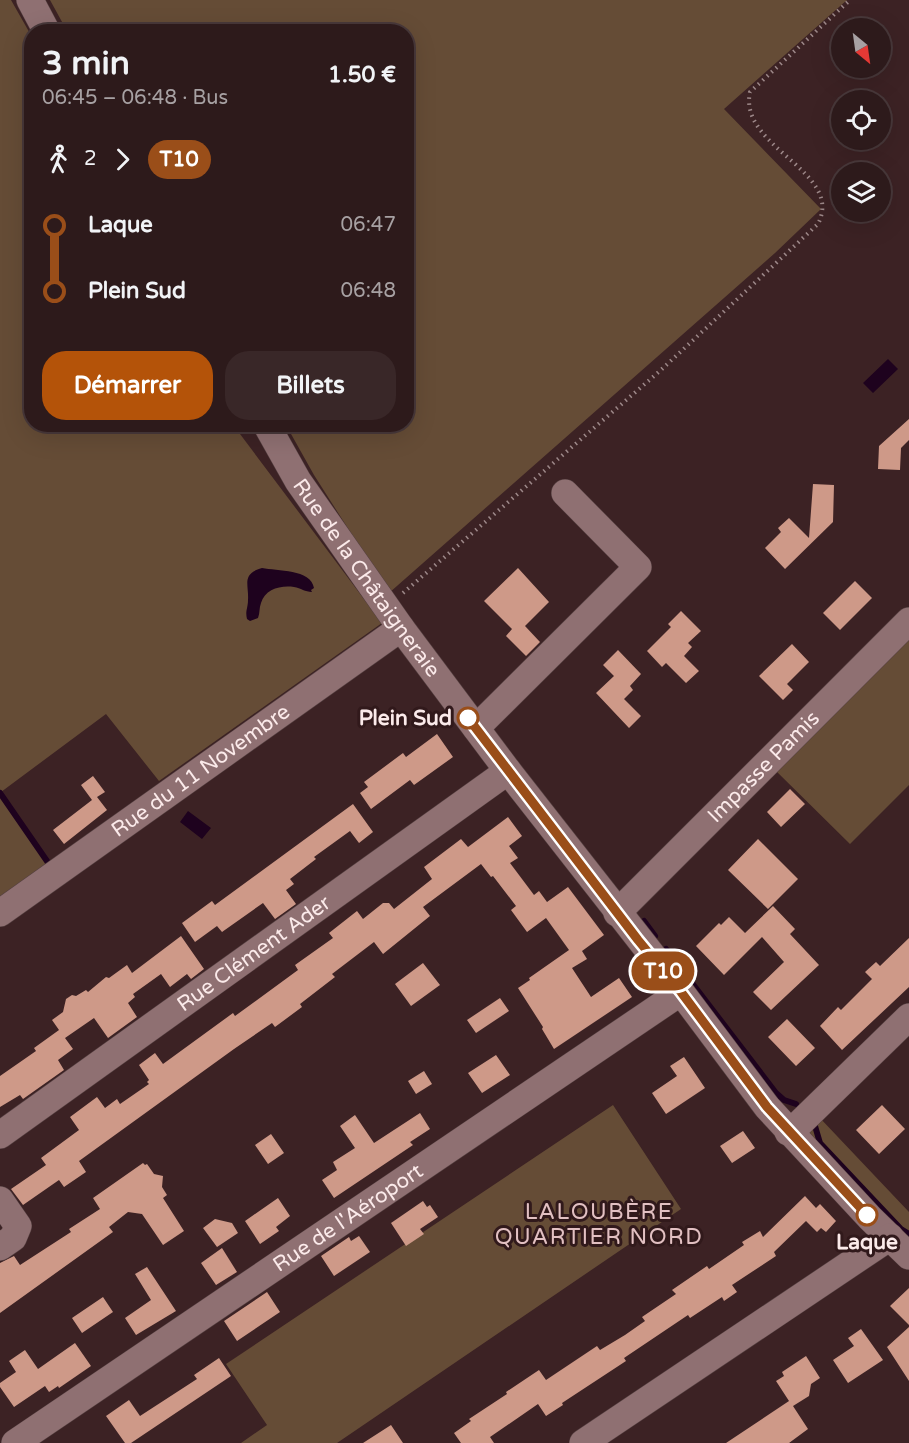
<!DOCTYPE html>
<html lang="fr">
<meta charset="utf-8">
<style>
:root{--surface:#2d1a1b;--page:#392728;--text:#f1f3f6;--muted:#a7a1a3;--line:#48383a;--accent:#b45309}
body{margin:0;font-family:"Varela Round",sans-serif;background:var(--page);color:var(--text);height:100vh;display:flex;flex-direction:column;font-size:22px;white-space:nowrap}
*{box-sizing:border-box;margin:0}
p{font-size:20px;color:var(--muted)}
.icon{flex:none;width:33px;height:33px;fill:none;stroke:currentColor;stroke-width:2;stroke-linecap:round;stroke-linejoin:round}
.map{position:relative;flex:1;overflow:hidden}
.sheet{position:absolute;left:24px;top:24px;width:390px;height:408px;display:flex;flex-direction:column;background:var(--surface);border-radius:24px;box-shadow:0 6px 24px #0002,0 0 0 2px var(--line)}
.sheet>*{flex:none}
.badge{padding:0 12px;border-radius:20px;font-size:21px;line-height:39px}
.needle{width:39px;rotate:151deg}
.controls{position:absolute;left:831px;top:18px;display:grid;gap:12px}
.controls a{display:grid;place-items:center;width:60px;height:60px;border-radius:50%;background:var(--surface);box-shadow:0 6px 24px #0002,0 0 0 2px var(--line);font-size:30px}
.map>.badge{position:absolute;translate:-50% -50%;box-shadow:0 0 0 3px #fff}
.legs{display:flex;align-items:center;gap:9px;height:66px;padding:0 18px;font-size:20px}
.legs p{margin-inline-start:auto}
.summary{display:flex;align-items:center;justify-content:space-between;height:102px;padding:0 18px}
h1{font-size:33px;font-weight:800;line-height:45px}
.cta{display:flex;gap:12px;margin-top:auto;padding:12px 18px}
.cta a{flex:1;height:69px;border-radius:24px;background:var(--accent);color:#fff;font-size:24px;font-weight:800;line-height:69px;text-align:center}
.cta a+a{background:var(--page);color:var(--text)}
ul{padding:0 18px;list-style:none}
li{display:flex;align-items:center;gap:21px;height:66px;font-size:22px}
li i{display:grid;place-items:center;width:9px;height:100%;margin:0 8px;background:currentColor}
li i::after{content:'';width:15px;height:15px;margin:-8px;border:4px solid;border-radius:50%;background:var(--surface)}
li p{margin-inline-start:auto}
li:first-child i{background:linear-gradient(#0000 50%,currentColor 0)}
li:last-child i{background:linear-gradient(currentColor 50%,#0000 0)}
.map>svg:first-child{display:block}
</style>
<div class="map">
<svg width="909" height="1443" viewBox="0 0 909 1443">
<rect width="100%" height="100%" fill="#3c2224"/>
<path fill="#654c36" d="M0,0h11l21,37v387l203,1 2,5 145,193 -223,158 -53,-67 -105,78 52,74 -53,36z
M50,0h797l-123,109 97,100 -46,44 -386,340 -75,-118 -28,-50 120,-1v-392l-339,-1z
M909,638v147l-59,59 -76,-75z
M613,1105l68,104 -344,234h-96l26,-18 -41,-61z
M819,1117l90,95v30l-100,-109z"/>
<path fill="#1e021e" d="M888,359l10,10 -25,24 -10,-10z
M262,568c15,3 49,1 52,20l-3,2 1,2c-7,0 -11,-4 -18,-5 -13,-2 -29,2 -33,16 -2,5 -1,10 -3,15l-8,3 -3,-2c-2,-8 1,-11 1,-19 1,-16 -7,-26 14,-32z
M188,811l23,17 -9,11 -22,-17z"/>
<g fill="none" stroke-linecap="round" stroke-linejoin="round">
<path stroke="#1e021e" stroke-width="6" d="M0,793l49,71
M644,921l11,15
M666,949l110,144 8,7 12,4
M815,1126l5,17 81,86 8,5"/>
</g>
<path fill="#ce9988" d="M909,419v21l-8,8 -1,22 -22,-1 1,-23z
M813,484l21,1 -1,37 -48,47 -20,-21 16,-16 -3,-4 11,-10 20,20z
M518,568l31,34 -24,24 15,16 -14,14 -20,-20 6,-7 -28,-28z
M855,581l17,17 -32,32 -17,-17z
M681,611l20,20 -13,12 4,4 -8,9 15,15 -13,12 -20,-20 -4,4 -15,-16 24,-24 -3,-3z
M792,644l17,18 -22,22 6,6 -10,10 -24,-24z
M618,650l23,24 -11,12 3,4 -9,9 17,17 -12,12 -33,-35 18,-17 -11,-11z
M437,734l16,23 -39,28 -4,-5 -39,29 -11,-16 8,-6 -4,-5 39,-29 3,4z
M93,776l12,16 -8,5 10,13 -43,34 -11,-14 39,-30 -11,-15z
M790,789l15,15 -24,23 -14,-15z
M353,804l20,28 -14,11 -9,-12 -36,26 2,2 -26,20 4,5 -8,6 10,14 -21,15 -12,-16 -41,29 -5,-6 -22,16 -13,-19 30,-22 3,4z
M508,817l14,19 -13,10 9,12 -8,5 24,32 5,-4 8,11 21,-15 36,48 -22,16 5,8 -15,9 19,29 28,-19 13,19 -78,52 -12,-20 1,-2 -25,-39 12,-8 -1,-2 40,-28 -23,-32 -19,14 -16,-22 5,-4 -23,-30 -2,1 -10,-13 -58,43 7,9 -47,38 -9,-12 -42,32 3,3 -35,27 2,3 -27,20 -3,-4 -38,26 -155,112 7,11 -22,15 -5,-7 -36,25 -12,-16 35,-24 -5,-7 38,-28 -9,-13 27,-20 8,11 12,-9 3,5 29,-20 -2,-2 2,-2 -10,-15 16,-12 8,11 70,-51 2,3 63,-46 -3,-5 38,-27 -4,-5 28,-22 6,8 20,-16h6l5,6 38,-30 -8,-12 37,-28 7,8z
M758,839l40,40 -30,30 -40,-39z
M773,906l22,23 -5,5 29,31 -48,45 -18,-18 31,-30 -22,-25 -38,38 -28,-29 23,-23 2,2 8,-8 16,16z
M181,936l23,33 -13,10 -4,-5 -17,13 -9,-13 -28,20 2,3 -7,6 9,14 -29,21 -14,-20 -29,20 8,11 -15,11 6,10 -41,29 -3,-4 -20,12v-31l36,-25 -2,-3 25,-18 -7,-10 11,-8 3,-13 6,-4 4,1 10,-6 2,2 18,-15 3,1 18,-13 5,8z
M909,938v49l-67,63 -22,-24 18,-19 3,3 31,-31 -7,-7 11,-10 4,4z
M423,963l17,22 -29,21 -16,-22z
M500,998l9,13 -33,22 -9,-13z
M787,1019l28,29 -19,18 -28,-29z
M496,1055l14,20 -28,18 -14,-20z
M684,1057l21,31 -39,26 -14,-21 25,-17 -7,-10z
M424,1071l8,13 -16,10 -8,-13z
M882,1105l23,24 -26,25 -23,-24z
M420,1113l10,16 -20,13 3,3 -79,53 -12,-18 15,-10 -4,-8 22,-14 -15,-22 15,-11 19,28z
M743,1131l12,17 -23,15 -12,-17z
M271,1134l13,19 -16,11 -13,-19z
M143,1163l2,2 2,-1 7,10 9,2 -1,11 5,8 -4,3 21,33 -21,14 -21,-31 -14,-2 -19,15 4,5 -113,81v-50l14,-7 6,9 51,-33 -2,-3 31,-20 -7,-11z
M805,1196l11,12 4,-4 16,17 -10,11 -5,-4 -4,4 -11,-11 -32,31 2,4 -44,29 5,7 -13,9 -2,-4 -32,21 -2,-3 -64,43 2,3 -64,42 1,2 -17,11 -8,-12 -48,33 4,6h-33l-7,-10 17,-12 -2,-2 38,-25 -1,-2 33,-22 7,10 51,-34 3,4 25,-15 20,-14 -3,-4 34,-23 -4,-4 35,-24 2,3 35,-24 -2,-3 18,-11 3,6z
M278,1198l12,18 -14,11 3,4 -19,13 -15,-23z
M423,1201l4,6 3,-2 8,12 -18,12 4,5 -18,12 -15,-23z
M215,1219l17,4 6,10 -21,14 -14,-19z
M359,1236l11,16 -36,24 -13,-20 28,-19 2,4z
M222,1248l15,24 -21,13 -15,-22z
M147,1267l29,44 -40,24 -11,-17 26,-18 -16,-26z
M909,1288v37l-19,-19z
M267,1292l13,20 -43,29 -13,-20z
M103,1297l10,15 -31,21 -10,-15z
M909,1327v54l-22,-34z
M861,1329l22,31 -35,23 -15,-23 21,-14 -6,-8z
M75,1343l16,23 -32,22 -1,-2 -9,6 -4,-6 -31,21 -14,-20v-4l16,-11 -7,-11 16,-11 13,19z
M806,1356l14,22 -9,6 -2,12 -16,10 15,23 -19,14h-63l63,-42 -13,-20 8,-5 -2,-4z
M219,1358l12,18 -100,67h-6l-19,-27 23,-16 11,16 57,-37 -3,-4z
M391,1425l12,18h-40z"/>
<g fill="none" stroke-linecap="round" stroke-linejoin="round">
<g stroke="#564142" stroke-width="28">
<g id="minor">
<path d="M30,0l17,32"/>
<path id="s1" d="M266,424l32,57 103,147 107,143 173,221 86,115 103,111 39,38"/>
<path d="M476,728l162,-161 -73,-74"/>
<path id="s2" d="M0,913l401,-285"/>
<path id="s3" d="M617,913l292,-292"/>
<path d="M788,1132l10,-7 111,-108"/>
<path id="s4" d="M0,1135l508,-364"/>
<path d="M0,1200l18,26 -5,12 -13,9"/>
<path id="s5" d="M15,1443l666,-451"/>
<path d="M583,1443l307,-206"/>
</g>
</g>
<path stroke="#9d8889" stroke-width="4" stroke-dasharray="1.5 4.5" stroke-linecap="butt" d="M403,593l258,-223 157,-146c27,-53 -80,-76 -68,-132l100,-92"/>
<use href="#minor" stroke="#8f7072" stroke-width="27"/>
</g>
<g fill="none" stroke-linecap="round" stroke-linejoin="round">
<g stroke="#fff" stroke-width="14">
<path id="line-1" d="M468,718l170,222 43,52 86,115 100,108"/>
</g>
<use href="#line-1" stroke="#9a4e19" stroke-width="9"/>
</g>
<g fill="#fff" stroke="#9a4e19" stroke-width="3">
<circle cx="468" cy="718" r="10"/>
<circle cx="867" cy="1215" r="10"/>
</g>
<g text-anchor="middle" stroke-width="6" stroke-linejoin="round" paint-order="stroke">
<g font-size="21" fill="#fbeaea" stroke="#31191b">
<text dy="7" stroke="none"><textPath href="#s1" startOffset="184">Rue de la Châtaigneraie</textPath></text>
<text dy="7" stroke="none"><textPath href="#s3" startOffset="207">Impasse Pamis</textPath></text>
<text dy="7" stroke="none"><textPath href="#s2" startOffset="246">Rue du 11 Novembre</textPath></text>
<text dy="7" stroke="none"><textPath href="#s4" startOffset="312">Rue Clément Ader</textPath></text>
<text dy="7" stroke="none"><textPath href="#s5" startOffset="402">Rue de l'Aéroport</textPath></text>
</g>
<g font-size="21" font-weight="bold" fill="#fbeaea" stroke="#31191b" text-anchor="end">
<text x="452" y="725">Plein Sud</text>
<text x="867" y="1249" text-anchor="middle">Laque</text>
</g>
<g font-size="22" letter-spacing="1.5" fill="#e2c0c2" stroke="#31191b">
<text x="599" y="1219">LALOUBÈRE<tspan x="599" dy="25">QUARTIER NORD</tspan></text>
</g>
</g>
</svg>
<div class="controls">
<a><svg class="needle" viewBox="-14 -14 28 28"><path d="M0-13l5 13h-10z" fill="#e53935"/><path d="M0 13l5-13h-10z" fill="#a7a1a3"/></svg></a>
<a><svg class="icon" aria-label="locate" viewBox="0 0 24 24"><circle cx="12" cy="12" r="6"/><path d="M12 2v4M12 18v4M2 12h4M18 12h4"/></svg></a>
<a><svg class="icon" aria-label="layers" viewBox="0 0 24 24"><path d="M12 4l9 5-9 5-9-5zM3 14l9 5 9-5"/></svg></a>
</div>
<b class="badge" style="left:663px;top:971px;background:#9a4e19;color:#fff">T10</b>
<section class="sheet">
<div class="summary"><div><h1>3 min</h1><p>06:45 – 06:48 · Bus</p></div><b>1.50 €</b></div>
<div class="legs"><svg class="icon" aria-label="walk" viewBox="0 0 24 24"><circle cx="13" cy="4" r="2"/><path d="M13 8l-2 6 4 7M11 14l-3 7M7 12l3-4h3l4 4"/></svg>2<svg class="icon" aria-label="forward" viewBox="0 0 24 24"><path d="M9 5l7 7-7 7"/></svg><b class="badge" style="background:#9a4e19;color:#fff">T10</b></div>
<ul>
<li><i style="color:#9a4e19"></i><b>Laque</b><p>06:47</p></li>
<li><i style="color:#9a4e19"></i><b>Plein Sud</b><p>06:48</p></li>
</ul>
<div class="cta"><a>Démarrer</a><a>Billets</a></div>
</section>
</div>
